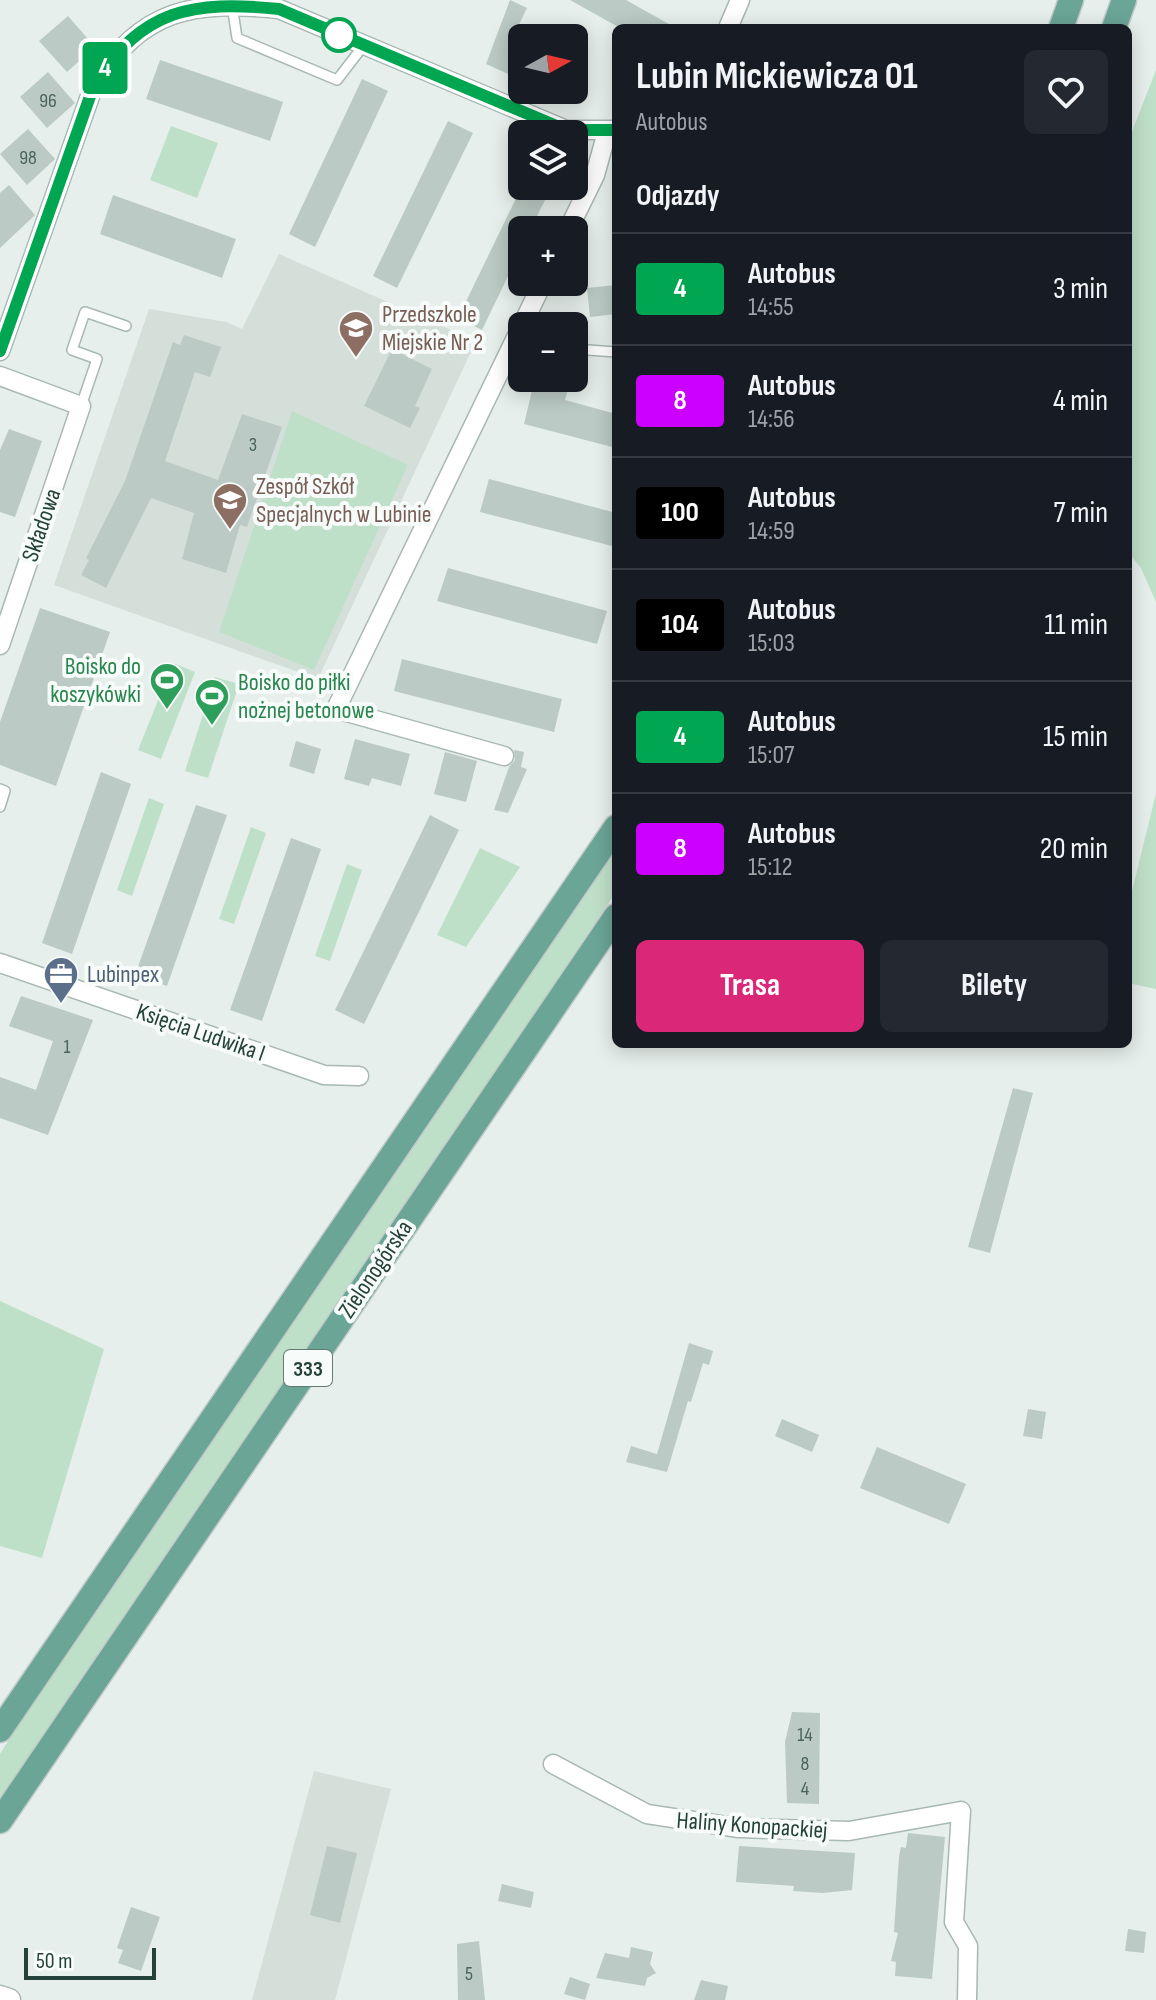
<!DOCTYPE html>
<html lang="pl">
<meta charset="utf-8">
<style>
:root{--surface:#171b24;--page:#242831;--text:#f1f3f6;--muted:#9ea1a6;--line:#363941;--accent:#db2777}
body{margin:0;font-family:"Sofia Sans Condensed",sans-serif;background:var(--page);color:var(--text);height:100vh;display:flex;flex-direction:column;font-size:30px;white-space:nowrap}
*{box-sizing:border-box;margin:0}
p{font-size:26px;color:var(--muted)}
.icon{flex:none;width:44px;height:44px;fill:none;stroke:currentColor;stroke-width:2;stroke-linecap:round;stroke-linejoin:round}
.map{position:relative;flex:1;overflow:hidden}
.details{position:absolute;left:612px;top:24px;width:520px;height:1024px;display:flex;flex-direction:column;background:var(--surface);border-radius:12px;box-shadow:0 4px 20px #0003}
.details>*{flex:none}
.badge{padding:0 16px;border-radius:6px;font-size:28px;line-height:52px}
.needle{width:52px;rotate:82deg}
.buttons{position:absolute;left:508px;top:24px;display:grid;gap:16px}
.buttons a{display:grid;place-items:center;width:80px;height:80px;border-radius:12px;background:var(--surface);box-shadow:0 4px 20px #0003;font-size:40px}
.scale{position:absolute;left:24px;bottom:20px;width:132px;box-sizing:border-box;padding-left:8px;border:4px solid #24423a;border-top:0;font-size:22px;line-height:28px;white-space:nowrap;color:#24423a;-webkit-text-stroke:6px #f7fbf9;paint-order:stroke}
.map>.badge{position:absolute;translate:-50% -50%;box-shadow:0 0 0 4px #fff}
h2{padding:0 24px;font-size:30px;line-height:72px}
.round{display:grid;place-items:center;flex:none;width:84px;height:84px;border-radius:12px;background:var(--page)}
.head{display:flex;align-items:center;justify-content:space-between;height:136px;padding:0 24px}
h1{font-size:38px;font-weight:700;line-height:60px}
.action{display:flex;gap:16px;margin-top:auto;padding:16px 24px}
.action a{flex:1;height:92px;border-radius:12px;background:var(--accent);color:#fff;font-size:32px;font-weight:700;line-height:92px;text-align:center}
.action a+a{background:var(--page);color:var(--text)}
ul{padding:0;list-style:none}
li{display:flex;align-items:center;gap:24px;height:112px;padding:0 24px;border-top:2px solid var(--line)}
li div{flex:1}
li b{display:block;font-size:30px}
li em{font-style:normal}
li .badge{min-width:88px;font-weight:700;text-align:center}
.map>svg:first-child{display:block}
</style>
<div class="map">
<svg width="1156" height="2000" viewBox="0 0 1156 2000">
<rect width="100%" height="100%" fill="#e6efeb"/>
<path fill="#d4dfda" d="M279,254l197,87 -158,338 -264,-94 95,-276 77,13 16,7z
M314,1771l77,18 -56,211h-83z"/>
<path fill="#bfe0c8" d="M1156,70v532l-15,-34 -13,-16v-410z
M171,126l47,17 -21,55 -47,-18z
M292,411l116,54 -94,205 -95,-38z
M173,663l22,9 -34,87 -23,-9z
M215,677l24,7 -31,94 -23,-7z
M1156,793v196l-28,-6v-75z
M149,798l15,6 -32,92 -15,-6z
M251,827l15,6 -32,91 -15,-5z
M616,838v54l-616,910v-48l85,-136z
M480,848l40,19 -54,80 -29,-12z
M347,864l15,6 -32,91 -15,-5z
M0,1301l104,48 -62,209 -42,-12z"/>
<path fill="#bbcac4" d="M510,0l17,8 -15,31 10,4v37l-36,-16z
M570,0h56l50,28h-56z
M68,16l27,31 -28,25 -28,-31z
M160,60l123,42 -13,39 -124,-42z
M48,72l27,31 -28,25 -27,-31z
M362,79l26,12 -73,156 -26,-13z
M448,121l25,12 -76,155 -24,-12z
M28,129l27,30 -28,26 -27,-31z
M9,185l26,30 -35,33v-55z
M522,186h30l-22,44h-8v17l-40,83 -24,-12z
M113,195l123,44 -14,39 -122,-44z
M616,285v29l-26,3 -3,-29z
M184,335l37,12 -11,30 -15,-5 -30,89 53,19 24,-66 40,13 -35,100 -7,-2 -14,48 -44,-14 12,-46 -43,-15 -45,90 -25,-13 8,-15 -3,-2 39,-77 48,-139 7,3z
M392,349l40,20 -17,37 5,2 -10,20 -46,-22z
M535,378h36l-6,22 51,14v34l-92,-24z
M9,429l33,12 -27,76 -15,-5v-62z
M489,479l127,34v34l-136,-35z
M448,568l159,43 -10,33 -160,-43z
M40,608l70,24 -54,154 -56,-21v-43z
M402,659l160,40 -8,33 -160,-41z
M355,739l55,15 -9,32 -29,-8 -3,8 -25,-7z
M296,741l25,8 -7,25 -25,-8z
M514,750l10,2 -3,15 6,2 -19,44 -14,-3 15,-43 6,-7z
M445,752l32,9 -11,41 -32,-8z
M101,772l30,12 -59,170 -30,-11z
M196,805l31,10 -60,171 -32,-11z
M430,815l29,15 -95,194 -29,-14z
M291,838l30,11 -59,172 -32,-11z
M21,996l72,24 -45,115 -48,-17v-41l36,13 17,-49 -44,-15z
M1013,1088l20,5 -43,160 -22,-6z
M689,1343l24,8 -4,14 -6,-2 -12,39 -3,-1 -21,71 -41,-10 5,-16 26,8z
M1028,1409l18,3 -4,27 -19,-3z
M782,1419l37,16 -7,17 -37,-16z
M877,1447l89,37 -17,40 -89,-36z
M792,1712l28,1 -1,91 -32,-1 -2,-61z
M908,1833l37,4 -13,142 -37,-3 1,-14 -5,-1 7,-28 -4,-1 5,-76 2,-9 5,1z
M327,1846l30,7 -17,70 -30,-8z
M739,1846l116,7 -3,37 -29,3 -30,-2 1,-5 -58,-4z
M502,1884l32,8 -3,16 -33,-7z
M131,1907l29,10 -19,54 -23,-8 5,-13 -6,-2z
M1128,1929l18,3 -2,21 -19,-2z
M479,1941l6,59h-27l-1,-56z
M631,1947l22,5 -3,12 6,9 -9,5 -2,8 -49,-8 9,-25 24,5z
M570,1977l20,7 -5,16 -21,-6z
M701,1980l27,6 -3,14h-31z"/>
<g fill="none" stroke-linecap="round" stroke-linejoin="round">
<g stroke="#a8b8b2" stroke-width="12">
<path id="service" d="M232,5l5,33 100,42 27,-35
M574,349l42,3
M81,406l16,-47 -25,-9 13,-38 41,14
M0,789l5,2 -5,16"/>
</g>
<g stroke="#a8b8b2" stroke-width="21">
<path id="minor" d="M728,28l12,-28
M568,230l27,-55 12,-43
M0,351l94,-266c48,-76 98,-85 185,-76l287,121h50
M0,376l81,30 -81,239
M504,756l-168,-47 207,-427
M0,963l324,112 35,1
M553,1764l94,50 92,14 110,3 112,-20 -7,111 14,24 -1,54"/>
</g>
<g stroke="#a8b8b2" stroke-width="25">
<path id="tertiary" d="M0,1997l9,3"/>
</g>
<g stroke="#c2cac8" stroke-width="27">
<path id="primary" d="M1061,28l10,-28
M1114,28l10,-28
M0,1730l616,-903
M0,1821l616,-905"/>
</g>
<use href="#service" stroke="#fff" stroke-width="9"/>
<use href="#minor" stroke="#fff" stroke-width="18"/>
<use href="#tertiary" stroke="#fff" stroke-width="22"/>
<use href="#primary" stroke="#6aa596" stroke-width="24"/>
</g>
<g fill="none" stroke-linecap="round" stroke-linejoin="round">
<g stroke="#fff" stroke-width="18">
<path id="line" d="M0,351l94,-266c48,-76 98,-85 185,-76l287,121h50"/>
</g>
<use href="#line" stroke="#00a651" stroke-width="12"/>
</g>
<defs>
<g id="school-pin" transform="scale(1.8)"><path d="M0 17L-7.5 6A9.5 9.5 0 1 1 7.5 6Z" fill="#8d6e63" stroke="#f7fbf9"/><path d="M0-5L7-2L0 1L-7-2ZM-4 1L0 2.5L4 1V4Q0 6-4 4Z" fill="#fff"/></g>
<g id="stadium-pin" transform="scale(1.8)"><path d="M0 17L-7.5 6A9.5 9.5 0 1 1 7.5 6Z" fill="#2e9e5b" stroke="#f7fbf9"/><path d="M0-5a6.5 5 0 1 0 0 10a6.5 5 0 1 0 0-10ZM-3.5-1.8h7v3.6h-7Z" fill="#fff"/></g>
<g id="office-pin" transform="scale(1.8)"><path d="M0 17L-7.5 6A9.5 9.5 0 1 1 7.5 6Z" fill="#5c6f8a" stroke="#f7fbf9"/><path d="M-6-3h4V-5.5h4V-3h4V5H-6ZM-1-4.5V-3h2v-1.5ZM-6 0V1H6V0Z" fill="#fff"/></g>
</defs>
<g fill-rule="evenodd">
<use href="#school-pin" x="356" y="328"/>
<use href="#school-pin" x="230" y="500"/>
<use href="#stadium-pin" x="167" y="680"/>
<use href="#stadium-pin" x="212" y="696"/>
<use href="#office-pin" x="61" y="974"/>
</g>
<circle fill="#fff" stroke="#00a651" stroke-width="4" cx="339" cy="35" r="16"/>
<g text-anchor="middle" stroke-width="8" stroke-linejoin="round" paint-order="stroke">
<g font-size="20" fill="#4a645c">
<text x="48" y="107">96</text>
<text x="28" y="164">98</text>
<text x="253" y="451">3</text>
<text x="67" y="1053">1</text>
<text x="805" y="1741">14</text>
<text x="805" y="1770">8</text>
<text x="805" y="1795">4</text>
<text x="469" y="1980">5</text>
</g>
<rect fill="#f7fbf9" stroke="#637a73" stroke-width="2" x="284" y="1350" width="48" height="36" rx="6"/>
<g font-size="22" font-weight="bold" fill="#24423a">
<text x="308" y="1376">333</text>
</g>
<g font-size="24" fill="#785e54" stroke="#f7fbf9" text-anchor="start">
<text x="382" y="322">Przedszkole<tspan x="382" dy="28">Miejskie Nr 2</tspan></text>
<text x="256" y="494">Zespół Szkół<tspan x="256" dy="28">Specjalnych w Lubinie</tspan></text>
</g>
<g font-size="24" fill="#24423a" stroke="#f7fbf9">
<text transform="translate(41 525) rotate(-71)" y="8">Składowa</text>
<text transform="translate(201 1032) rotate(19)" y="8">Księcia Ludwika I</text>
<text transform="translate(375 1269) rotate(-56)" y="8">Zielonogórska</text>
<text transform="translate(752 1825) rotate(4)" y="8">Haliny Konopackiej</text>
</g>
<g font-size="24" fill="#27864d" stroke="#f7fbf9" text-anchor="end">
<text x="141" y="674">Boisko do<tspan x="141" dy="28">koszykówki</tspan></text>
<text x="238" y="690" text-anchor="start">Boisko do piłki<tspan x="238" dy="28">nożnej betonowe</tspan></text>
</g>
<g font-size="24" fill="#4e5e75" stroke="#f7fbf9" text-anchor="start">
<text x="87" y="982">Lubinpex</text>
</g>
</g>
</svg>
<div class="buttons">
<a><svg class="needle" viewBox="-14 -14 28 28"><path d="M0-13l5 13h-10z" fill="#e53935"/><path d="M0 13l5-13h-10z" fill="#9ea1a6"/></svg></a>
<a><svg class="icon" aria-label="layers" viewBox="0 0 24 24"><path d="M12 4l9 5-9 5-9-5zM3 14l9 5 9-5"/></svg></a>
<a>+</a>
<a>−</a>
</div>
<div class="scale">50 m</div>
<b class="badge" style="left:105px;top:68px;background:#00a651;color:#fff">4</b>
<section class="details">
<div class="head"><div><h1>Lubin Mickiewicza 01</h1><p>Autobus</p></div><a class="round"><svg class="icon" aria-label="heart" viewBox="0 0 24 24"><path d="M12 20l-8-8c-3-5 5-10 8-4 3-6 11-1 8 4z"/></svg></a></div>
<h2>Odjazdy</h2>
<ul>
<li><span class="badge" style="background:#00a651;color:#fff">4</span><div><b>Autobus</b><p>14:55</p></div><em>3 min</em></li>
<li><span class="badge" style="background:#c0f;color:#fff">8</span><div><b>Autobus</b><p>14:56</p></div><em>4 min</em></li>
<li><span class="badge" style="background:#000;color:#fff">100</span><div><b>Autobus</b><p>14:59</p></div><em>7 min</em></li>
<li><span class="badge" style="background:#000;color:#fff">104</span><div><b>Autobus</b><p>15:03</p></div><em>11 min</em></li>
<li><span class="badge" style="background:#00a651;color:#fff">4</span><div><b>Autobus</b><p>15:07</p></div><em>15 min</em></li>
<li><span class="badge" style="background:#c0f;color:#fff">8</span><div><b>Autobus</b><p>15:12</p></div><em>20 min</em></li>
</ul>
<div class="action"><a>Trasa</a><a>Bilety</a></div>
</section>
</div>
